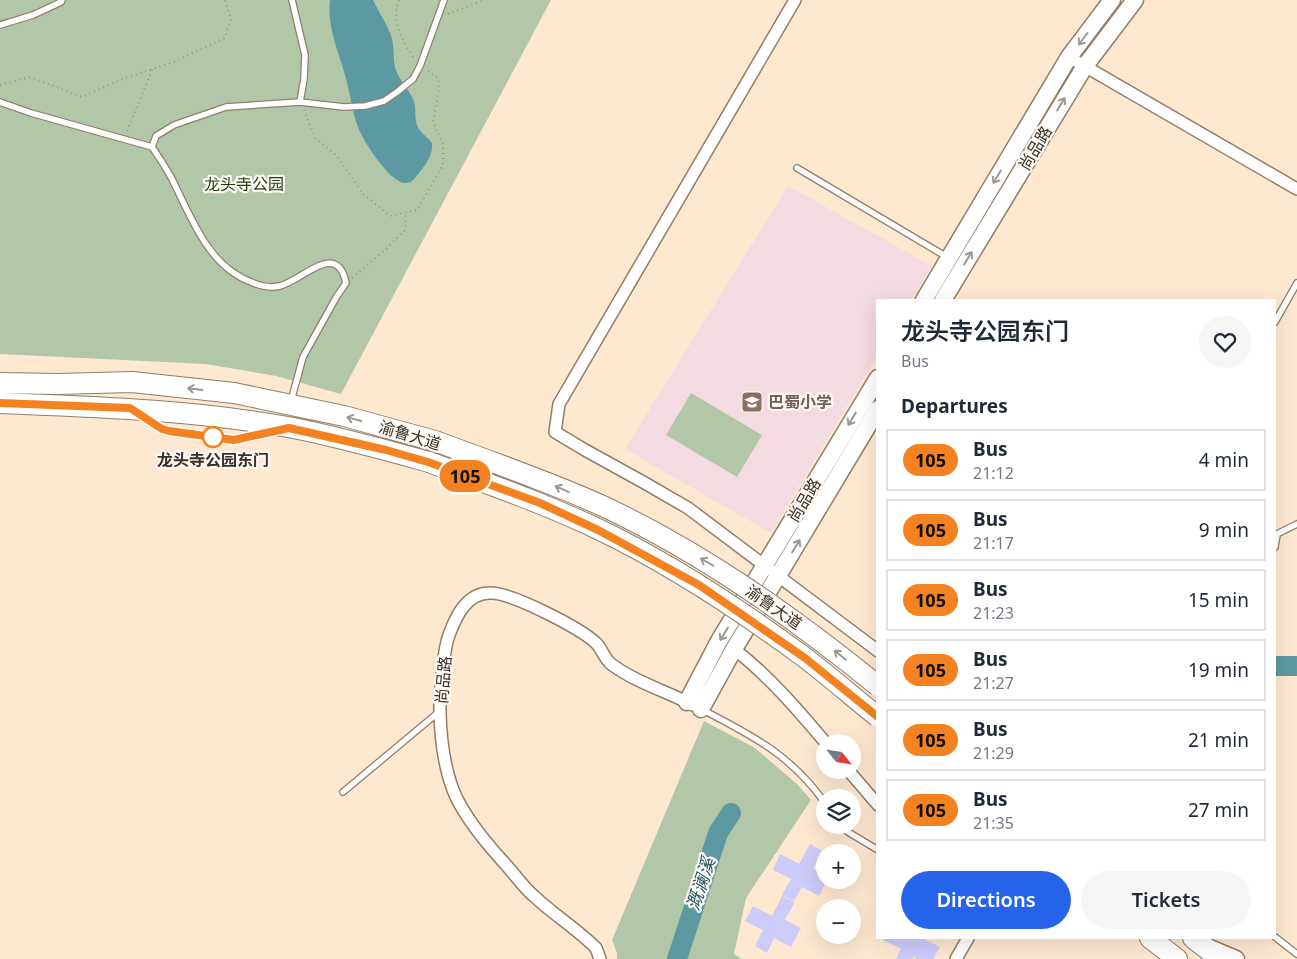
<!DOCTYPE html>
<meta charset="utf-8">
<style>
:root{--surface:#fff;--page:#f6f6f7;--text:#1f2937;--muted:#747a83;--line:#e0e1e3;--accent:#2563eb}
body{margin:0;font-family:"Noto Sans","Noto Sans SC",sans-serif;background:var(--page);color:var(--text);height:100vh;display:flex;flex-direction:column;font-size:19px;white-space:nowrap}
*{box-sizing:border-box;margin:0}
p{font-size:16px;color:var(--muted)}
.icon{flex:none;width:28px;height:28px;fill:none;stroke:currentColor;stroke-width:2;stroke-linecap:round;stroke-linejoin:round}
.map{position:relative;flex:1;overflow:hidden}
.sheet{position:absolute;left:876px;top:299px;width:400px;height:640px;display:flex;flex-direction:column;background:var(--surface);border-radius:0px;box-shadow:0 5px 20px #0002}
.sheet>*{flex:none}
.badge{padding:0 10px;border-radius:16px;font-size:18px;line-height:32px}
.needle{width:32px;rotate:120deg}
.tools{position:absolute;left:816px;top:734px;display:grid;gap:10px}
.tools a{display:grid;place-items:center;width:45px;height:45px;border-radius:50%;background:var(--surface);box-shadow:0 5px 20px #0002;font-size:25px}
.map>.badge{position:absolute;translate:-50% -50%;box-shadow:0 0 0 2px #fff}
h2{padding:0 25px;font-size:19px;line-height:45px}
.round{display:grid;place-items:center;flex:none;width:52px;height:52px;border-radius:26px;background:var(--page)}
.head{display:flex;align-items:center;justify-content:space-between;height:85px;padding:0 25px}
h1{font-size:24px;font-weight:600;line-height:38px}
.action{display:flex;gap:10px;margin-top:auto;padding:10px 25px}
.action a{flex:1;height:58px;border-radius:30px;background:var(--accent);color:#fff;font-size:20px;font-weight:600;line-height:58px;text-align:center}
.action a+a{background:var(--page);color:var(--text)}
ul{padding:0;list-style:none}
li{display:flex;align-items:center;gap:15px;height:62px;margin:0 10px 8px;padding:0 15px;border:2px solid var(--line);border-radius:0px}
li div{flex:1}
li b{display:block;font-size:19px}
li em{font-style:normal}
li .badge{min-width:55px;font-weight:700;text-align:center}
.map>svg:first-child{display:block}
</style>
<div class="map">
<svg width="1297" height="959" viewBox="0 0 1297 959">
<rect width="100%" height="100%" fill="#fee8d0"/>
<path fill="#f4dae1" d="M788,186l144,80 -21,34h-33l-1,56 -106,177 -146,-84z"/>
<path fill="#b2c7a7" d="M0,0h551l-210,394 -65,-18 -70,-12 -206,-10z
M691,393l71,42 -25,42 -71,-42z
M704,721l51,27 42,36 14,16 -65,98 -12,56 8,5h-125v-6l-5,-13z"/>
<path fill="#5c99a2" d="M330,0h43c6,13 15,25 19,39 3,11 0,23 5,34 4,9 12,17 16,26 4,9 1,18 4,26 2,7 11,12 15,18 1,12 -6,21 -13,30 -4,5 -8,11 -15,10 -15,-2 -41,-42 -46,-56 -6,-16 -8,-35 -13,-52 -7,-25 -18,-49 -15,-75z"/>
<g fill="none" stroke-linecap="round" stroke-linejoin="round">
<path stroke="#5c99a2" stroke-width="20" d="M1275,666h22
M677,959l41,-126 13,-20"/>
</g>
<path fill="#cccbfa" d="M810,844l12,7 -9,18 12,6v5h2l-8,16 -17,-9 -8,14 -12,-6 9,-16 -18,-9 7,-16 19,10z
M782,896l13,6 -10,18 16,8 -10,19 -17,-9 -7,15 -12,-7 8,-16 -18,-9 8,-15 19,10z
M884,938h40v1l16,8 -7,12h-16l-4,-2 -1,2h-16l5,-10 -18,-9z"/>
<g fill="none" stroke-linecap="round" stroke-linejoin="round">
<g stroke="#917e68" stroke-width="8">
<path id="lane" d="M292,0l13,55 -1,24 -4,23
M0,25l33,-10 28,-13 1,-2
M0,102l31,11 121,34
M797,168l150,89
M1275,322l22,-39
M291,401l12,-44 34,-61 9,-13c-9,-43 -43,-3 -66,3 -9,2 -20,0 -29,-4 -43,-16 -60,-65 -79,-103 -6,-11 -13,-22 -20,-32l4,-11 18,-11 52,-18 74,-5 44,5 21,-1 19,-5 13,-9 16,-13 7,-13 24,-66
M143,417l18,12 8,2 64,9 37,-8
M1275,535l22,-11
M1275,547l2,-12
M703,710c50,26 88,45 122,93
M343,792l97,-81
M841,825l7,7 30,18
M1275,937l22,17"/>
</g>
<g stroke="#917e68" stroke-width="14">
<path id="street" d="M795,0l-236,404 -4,28 30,18 58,32 45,26 190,143
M1069,57l228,132
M734,649c35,27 63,60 91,93
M848,770l30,35
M600,959l-4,-11c-19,-19 -42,-33 -61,-51 -11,-9 -19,-21 -28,-31 -19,-21 -37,-42 -50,-67 -16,-33 -20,-87 -15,-123 2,-13 2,-28 7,-41 7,-19 18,-43 42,-42 21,0 89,35 105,50 6,6 8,15 15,21 24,18 55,27 82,41
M956,959l12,-21"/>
</g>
<g stroke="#917e68" stroke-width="19">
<path id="secondary" d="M924,300l145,-243 43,-57
M943,300l142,-234 50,-66
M687,702l32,-61 159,-263
M701,709l33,-60 144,-240
M1210,948l26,11"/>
</g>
<g stroke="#917e68" stroke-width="22">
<path id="highway" d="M0,383l57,1 75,-2 102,11 110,23 91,25
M0,403c97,4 193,7 288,24 48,9 94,22 141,35
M1150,938l27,21
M1193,938l27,21"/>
</g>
<path stroke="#9f907f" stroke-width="2" stroke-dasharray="1 4" stroke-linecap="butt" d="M399,0c-8,20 3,42 15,58
M448,14l36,-14
M0,85l30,-8 52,20 43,-19 46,-15 54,-25 6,-19 -6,-19
M304,110l11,28 22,18 26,38 27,22 27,-6 26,-45v-21l-10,-22 6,-33 -1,-11 -12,-8
M127,131l26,-63
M352,278l35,-30 18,-18 1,-18"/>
<use href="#lane" stroke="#fff" stroke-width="5.5"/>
<use href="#street" stroke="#fff" stroke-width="11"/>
<use href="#secondary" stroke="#fff" stroke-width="16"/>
<use href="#highway" stroke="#fff" stroke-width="20"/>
<g stroke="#917e68" stroke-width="22" stroke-linecap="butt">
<path id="highway-bridge" d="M435,441c57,21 115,41 170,66 99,47 188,110 273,179
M429,462c57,21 114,41 169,67 73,35 141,80 206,128 25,19 49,40 74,60"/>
</g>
<use href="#highway-bridge" stroke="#fff" stroke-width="20"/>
</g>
<defs><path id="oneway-shaft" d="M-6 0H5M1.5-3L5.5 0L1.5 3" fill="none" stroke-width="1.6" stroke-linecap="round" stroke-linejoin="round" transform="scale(1.25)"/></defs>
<g stroke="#9c9893">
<use href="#oneway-shaft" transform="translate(1083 39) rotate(127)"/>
<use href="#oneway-shaft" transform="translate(1061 104) rotate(-59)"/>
<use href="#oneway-shaft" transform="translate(997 177) rotate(121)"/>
<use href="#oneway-shaft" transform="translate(968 258) rotate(-59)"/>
<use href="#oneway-shaft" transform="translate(195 389) rotate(-173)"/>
<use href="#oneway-shaft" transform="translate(354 419) rotate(-165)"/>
<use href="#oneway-shaft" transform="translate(852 419) rotate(121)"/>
<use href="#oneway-shaft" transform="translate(562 489) rotate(-156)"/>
<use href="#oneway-shaft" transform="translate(796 546) rotate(-59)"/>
<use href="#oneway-shaft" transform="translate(707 562) rotate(-150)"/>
<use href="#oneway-shaft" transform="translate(724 634) rotate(121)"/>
<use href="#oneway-shaft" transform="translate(840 655) rotate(-141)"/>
</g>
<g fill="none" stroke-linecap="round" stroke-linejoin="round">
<g stroke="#fff" stroke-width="11">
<path id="line" d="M0,403l130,5 32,21 7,2 65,9 55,-12 97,22 42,12 112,41 58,27 101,55 106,73 73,59"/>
</g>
<use href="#line" stroke="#f58220" stroke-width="8"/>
</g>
<defs>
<g id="school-square" transform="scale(1.125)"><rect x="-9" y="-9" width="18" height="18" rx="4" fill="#8d6e63" stroke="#fdf8f4"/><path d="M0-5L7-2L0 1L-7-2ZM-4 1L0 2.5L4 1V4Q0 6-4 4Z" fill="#fff"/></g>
</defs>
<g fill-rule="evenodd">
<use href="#school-square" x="752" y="402"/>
</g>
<circle fill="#fff" stroke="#f58220" stroke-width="2.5" cx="213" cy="437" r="10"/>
<g text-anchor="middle" stroke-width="4.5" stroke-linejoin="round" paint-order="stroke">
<g font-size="16" fill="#393027" stroke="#fdf8f4">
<text transform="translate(1035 148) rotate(-59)" y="6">尚品路</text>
<text transform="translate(410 435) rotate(17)" y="6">渝鲁大道</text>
<text transform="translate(804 500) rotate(-59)" y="6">尚品路</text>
<text transform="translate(774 607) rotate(35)" y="6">渝鲁大道</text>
<text transform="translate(443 680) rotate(-85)" y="6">尚品路</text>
</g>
<g font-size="16" fill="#1b3c00" stroke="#fdf8f4">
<text x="244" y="190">龙头寺公园</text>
</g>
<g font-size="16" font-weight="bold" fill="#785e54" stroke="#fdf8f4" text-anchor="start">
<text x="768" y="408">巴蜀小学</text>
</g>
<g font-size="16" font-weight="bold" fill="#393027" stroke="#fdf8f4">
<text x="213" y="466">龙头寺公园东门</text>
</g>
<g font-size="18" font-style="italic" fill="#23585f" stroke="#fdf8f4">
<text transform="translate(701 884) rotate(-72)" y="6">溉澜溪</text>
</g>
</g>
</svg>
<div class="tools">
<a><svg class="needle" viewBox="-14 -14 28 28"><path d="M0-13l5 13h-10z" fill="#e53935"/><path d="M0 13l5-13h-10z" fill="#747a83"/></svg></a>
<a><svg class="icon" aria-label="layers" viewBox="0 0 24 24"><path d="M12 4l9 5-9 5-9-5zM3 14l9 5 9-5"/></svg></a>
<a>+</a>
<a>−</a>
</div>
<b class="badge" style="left:465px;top:476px;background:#f58220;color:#111">105</b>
<section class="sheet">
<div class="head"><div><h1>龙头寺公园东门</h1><p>Bus</p></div><a class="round"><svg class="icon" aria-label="heart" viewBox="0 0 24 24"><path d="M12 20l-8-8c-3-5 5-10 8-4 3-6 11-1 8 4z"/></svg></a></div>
<h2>Departures</h2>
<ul>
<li><span class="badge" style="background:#f58220;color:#111">105</span><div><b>Bus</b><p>21:12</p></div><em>4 min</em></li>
<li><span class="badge" style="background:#f58220;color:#111">105</span><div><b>Bus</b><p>21:17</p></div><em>9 min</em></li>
<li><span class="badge" style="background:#f58220;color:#111">105</span><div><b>Bus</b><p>21:23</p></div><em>15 min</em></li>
<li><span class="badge" style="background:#f58220;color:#111">105</span><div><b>Bus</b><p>21:27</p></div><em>19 min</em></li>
<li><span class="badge" style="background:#f58220;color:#111">105</span><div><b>Bus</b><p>21:29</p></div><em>21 min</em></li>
<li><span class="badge" style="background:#f58220;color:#111">105</span><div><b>Bus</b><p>21:35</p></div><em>27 min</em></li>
</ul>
<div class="action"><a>Directions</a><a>Tickets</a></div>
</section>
</div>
